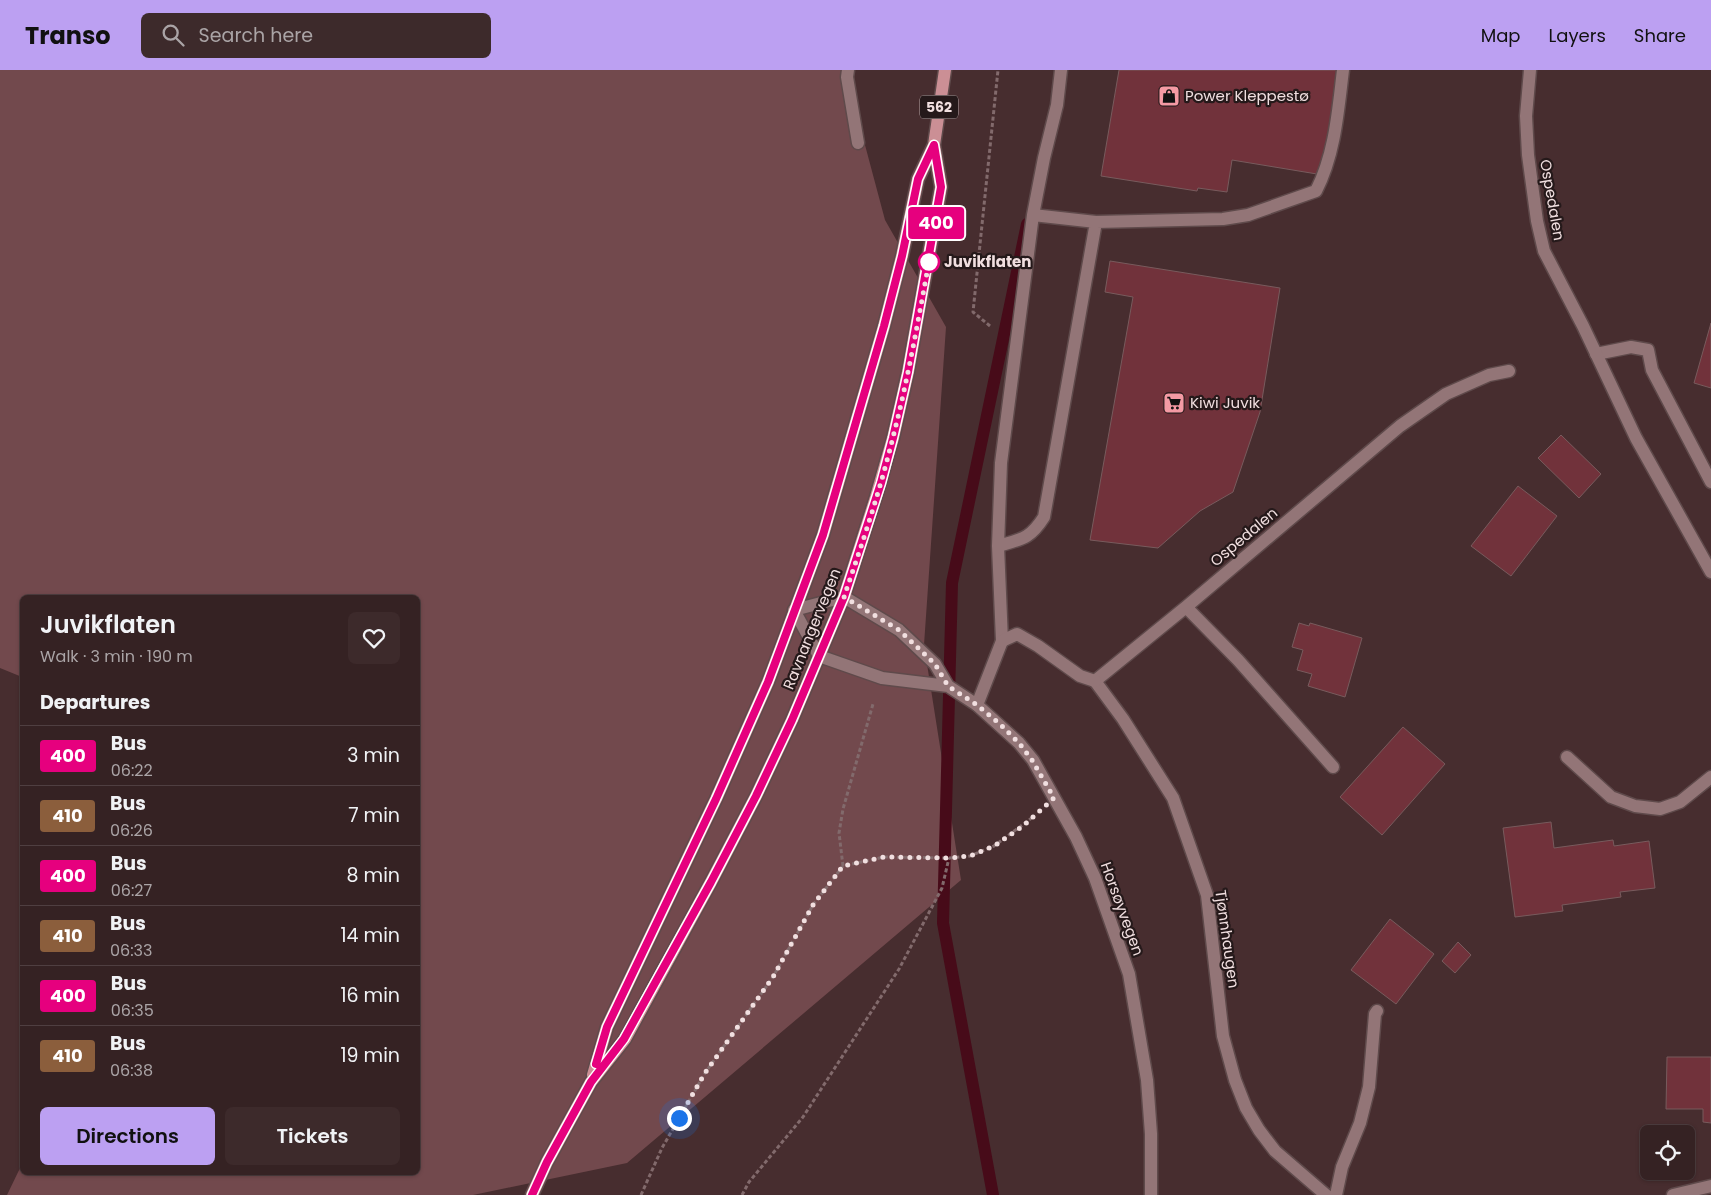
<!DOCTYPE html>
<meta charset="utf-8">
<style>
:root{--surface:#352223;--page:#3d2a2b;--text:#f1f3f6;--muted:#aaa4a6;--line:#4f3f41;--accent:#bca0f2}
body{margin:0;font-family:Poppins,sans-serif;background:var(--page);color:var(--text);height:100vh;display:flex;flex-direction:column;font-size:19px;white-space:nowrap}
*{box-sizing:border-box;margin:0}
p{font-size:16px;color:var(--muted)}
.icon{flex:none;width:28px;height:28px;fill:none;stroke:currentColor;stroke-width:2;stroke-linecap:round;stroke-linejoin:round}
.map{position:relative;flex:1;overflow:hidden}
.drawer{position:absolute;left:20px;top:525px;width:400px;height:580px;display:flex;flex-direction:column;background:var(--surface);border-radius:8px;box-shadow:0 1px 4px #0004,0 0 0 1px var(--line)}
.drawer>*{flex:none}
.badge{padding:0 10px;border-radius:4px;font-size:18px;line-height:32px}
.fabs{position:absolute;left:1640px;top:1055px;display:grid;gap:10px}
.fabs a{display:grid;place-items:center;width:55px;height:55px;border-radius:8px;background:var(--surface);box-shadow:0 1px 4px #0004,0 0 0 1px var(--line);font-size:25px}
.you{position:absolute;width:25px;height:25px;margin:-12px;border:4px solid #fff;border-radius:50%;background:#1a73e8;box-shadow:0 0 0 8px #1a73e833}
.map>.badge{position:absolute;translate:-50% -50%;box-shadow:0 0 0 2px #fff}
h2{padding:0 20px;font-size:19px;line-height:45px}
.round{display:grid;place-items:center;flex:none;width:52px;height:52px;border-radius:8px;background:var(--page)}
.overview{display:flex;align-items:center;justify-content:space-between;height:85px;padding:0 20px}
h1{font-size:24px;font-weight:600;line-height:38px}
.button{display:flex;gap:10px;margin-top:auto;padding:10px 20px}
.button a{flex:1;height:58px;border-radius:8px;background:var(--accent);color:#111;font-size:20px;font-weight:600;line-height:58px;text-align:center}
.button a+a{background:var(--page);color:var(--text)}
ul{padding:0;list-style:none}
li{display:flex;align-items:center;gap:15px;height:60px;padding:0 20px;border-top:1px solid var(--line)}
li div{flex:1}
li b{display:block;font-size:19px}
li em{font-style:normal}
li .badge{min-width:55px;font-weight:700;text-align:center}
header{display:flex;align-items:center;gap:30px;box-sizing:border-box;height:70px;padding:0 25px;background:var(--accent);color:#111}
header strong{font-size:24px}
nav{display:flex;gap:28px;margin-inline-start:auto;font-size:18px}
.search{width:350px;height:45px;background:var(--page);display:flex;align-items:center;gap:12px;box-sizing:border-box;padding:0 18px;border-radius:8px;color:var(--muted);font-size:19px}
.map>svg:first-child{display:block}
</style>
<header>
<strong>Transo</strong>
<div class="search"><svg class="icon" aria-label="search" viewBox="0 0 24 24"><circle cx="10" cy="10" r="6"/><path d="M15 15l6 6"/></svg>Search here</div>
<nav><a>Map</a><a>Layers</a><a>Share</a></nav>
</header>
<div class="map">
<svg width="1711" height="1125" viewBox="0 0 1711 1125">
<rect width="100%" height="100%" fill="#472d2f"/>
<path fill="#72494d" d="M0,0h845l40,150 61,107 -22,318 37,235 -334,283 -154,32h-466l15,-31v8h396v-574h-396v79l-22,-9z"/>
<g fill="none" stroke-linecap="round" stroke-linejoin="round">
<path stroke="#470b19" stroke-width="12" d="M993,1125l-50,-272 9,-340 75,-359"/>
</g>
<path fill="#71323b" stroke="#785b5d" d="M1119,0h222l-18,105 -91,-15 -5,32 -29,-4 -1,3 -96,-15z
M1110,191l170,27 -20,124 -27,80 -33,19 -42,37 -68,-8 43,-243 -28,-5z
M1711,253v65l-17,-5z
M1561,365l40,39 -22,24 -41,-40z
M1518,416l39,30 -46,60 -40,-30z
M1299,553l10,3 1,-3 52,15 -17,59 -37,-11 4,-12 -15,-4 6,-20 -11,-3z
M1403,657l42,37 -63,71 -42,-38z
M1551,752l3,26 59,-8 1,6 35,-5 6,47 -35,4 1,5 -59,8 1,6 -48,6 -12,-89z
M1390,849l44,35 -38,50 -45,-34z
M1458,872l13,13 -16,18 -13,-12z
M1667,987h44v66l-8,-1v-13h-37z"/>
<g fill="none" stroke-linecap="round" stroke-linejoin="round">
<g stroke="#5f4a4b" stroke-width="15">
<path id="service" d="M848,0l-1,7 11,66
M1033,145l63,7 127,-3 25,-4 68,-24c19,-37 22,-80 27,-121
M1596,284l35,-7 17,3 4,20 59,112
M998,476c24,-7 32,-7 46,-29l52,-295
M1186,537l52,53 95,107
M977,635l25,-64 -4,-95 3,-83 32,-248 11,-57 13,-53 4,-35
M1567,687l44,40 24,9 25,3 20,-7 31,-25
M1326,1125l-51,-44 -16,-21 -13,-22 -11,-28 -12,-44 -16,-141 -34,-97 -50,-79 -28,-38 91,-74 214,-181 46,-32 43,-19 20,-4
M1336,1125l6,-28 18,-44 9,-36 6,-73 2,-3
M1673,1125l38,-9"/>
</g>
<g stroke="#5f4a4b" stroke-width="15">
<path id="minor" d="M1002,571l15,-7 21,12 42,30 15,5"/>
</g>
<g stroke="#5f4a4b" stroke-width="15">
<path id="tertiary" d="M1530,0l-4,46 2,39 9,66 7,30 39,75 53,112 75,134"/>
</g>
<g stroke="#5f4a4b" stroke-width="15">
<path id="secondary" d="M948,616l-66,-8 -63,-22 -25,-46 50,-13 55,33 36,34 13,22 29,19 42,38 14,17 43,77 19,41 34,96 18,106 4,54v61"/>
</g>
<g stroke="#5f4a4b" stroke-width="15">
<path id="primary" d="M593,1005l14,-48 109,-228 52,-117 55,-147 61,-209 18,-70 16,-77 16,-34 11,-75
M532,1125l15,-33 44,-80 34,-43 86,-157 45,-86 36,-76 52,-123 32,-100 17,-59 15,-66 33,-185 -7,-42"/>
</g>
<path stroke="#826a6c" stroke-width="3" stroke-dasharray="4 2.5" stroke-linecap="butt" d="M990,256l-17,-14 25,-242
M843,796l-4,-33 4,-24 30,-105
M641,1125l21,-47 43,-75 68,-96 40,-72 30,-39 41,-9 65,1 21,-2 24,-10 39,-29
M742,1125l7,-13 54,-65 96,-148 43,-81 7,-30"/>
<use href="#service" stroke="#937577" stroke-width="12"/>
<use href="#minor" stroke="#937577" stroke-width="12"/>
<use href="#tertiary" stroke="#937577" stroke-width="12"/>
<use href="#secondary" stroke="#937577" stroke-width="12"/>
<use href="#primary" stroke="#cb8f95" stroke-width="12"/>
</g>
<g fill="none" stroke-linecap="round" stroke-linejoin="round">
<g stroke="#fff" stroke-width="11">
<path id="line" d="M532,1125l15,-33 44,-80 33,-43 87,-157 45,-86 36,-76 52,-123 37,-114 12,-45 15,-66 33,-185 -7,-42 -16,34 -16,77 -18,70 -61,209 -55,147 -52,117 -109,228 -11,37"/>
</g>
<use href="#line" stroke="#e6007e" stroke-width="8"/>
<path stroke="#f1dfe0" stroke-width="5" stroke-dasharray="0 9" d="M679,1048l26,-45 68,-96 40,-72 30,-39 41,-9 65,1 21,-2 24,-10 29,-20 31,-28 -22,-38 -13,-17 -19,-19 -23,-19 -29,-19 -13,-22 -36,-34 -55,-33c18,-53 36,-106 49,-160 15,-58 25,-116 36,-175"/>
</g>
<defs>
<g id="shop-square" transform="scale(1.125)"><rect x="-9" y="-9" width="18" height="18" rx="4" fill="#f49aa4" stroke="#25191a"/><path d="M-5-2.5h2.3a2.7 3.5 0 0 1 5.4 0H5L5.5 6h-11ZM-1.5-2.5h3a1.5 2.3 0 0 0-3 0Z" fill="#111"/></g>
<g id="supermarket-square" transform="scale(1.125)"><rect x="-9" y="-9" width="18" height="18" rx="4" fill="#f49aa4" stroke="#25191a"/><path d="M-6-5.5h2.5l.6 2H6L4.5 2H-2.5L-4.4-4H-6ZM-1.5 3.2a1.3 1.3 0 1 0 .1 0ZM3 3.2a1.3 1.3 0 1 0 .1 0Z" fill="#111"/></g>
</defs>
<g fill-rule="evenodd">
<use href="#shop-square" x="1169" y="26"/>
<use href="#supermarket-square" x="1174" y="333"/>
</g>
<circle fill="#fff" stroke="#e6007e" stroke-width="2.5" cx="929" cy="192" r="10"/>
<g text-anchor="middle" stroke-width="4.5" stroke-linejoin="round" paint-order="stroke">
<rect fill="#25191a" stroke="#b4a4a5" stroke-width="1" x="920" y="25.5" width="38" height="23" rx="4"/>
<g font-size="14" font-weight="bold" fill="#f1dfe0">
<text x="939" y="42">562</text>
</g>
<g font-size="15" fill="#f1dfe0" stroke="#25191a" text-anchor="start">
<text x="1185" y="31">Power Kleppestø</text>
<text x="1190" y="338">Kiwi Juvik</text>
</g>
<g font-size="15" fill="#f1dfe0" stroke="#25191a">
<text transform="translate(1552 130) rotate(80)" y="5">Ospedalen</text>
<text transform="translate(1244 467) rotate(-40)" y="5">Ospedalen</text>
<text transform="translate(812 559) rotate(-68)" y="5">Ravnangervegen</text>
<text transform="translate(1122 839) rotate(70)" y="5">Horsøyvegen</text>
<text transform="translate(1227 869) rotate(82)" y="5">Tjønnhaugen</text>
</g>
<g font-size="15" font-weight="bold" fill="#f1dfe0" stroke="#25191a" text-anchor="start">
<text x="944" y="197">Juvikflaten</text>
</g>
</g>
</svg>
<div class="fabs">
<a><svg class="icon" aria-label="locate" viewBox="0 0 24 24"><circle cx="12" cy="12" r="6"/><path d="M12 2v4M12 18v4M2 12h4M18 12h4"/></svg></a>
</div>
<div class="you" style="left:679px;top:1048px"></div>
<b class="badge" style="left:936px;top:153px;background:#e6007e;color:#fff">400</b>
<section class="drawer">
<div class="overview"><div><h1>Juvikflaten</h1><p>Walk · 3 min · 190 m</p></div><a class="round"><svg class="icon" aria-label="heart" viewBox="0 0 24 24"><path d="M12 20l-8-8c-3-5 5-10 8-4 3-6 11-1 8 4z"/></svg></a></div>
<h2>Departures</h2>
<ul>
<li><span class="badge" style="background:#e6007e;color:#fff">400</span><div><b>Bus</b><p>06:22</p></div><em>3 min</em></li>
<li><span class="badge" style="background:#8b5e3c;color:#fff">410</span><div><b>Bus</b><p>06:26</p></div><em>7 min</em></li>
<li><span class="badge" style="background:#e6007e;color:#fff">400</span><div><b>Bus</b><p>06:27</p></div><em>8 min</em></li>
<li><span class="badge" style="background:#8b5e3c;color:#fff">410</span><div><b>Bus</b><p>06:33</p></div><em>14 min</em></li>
<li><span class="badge" style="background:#e6007e;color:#fff">400</span><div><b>Bus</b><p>06:35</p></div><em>16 min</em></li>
<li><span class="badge" style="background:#8b5e3c;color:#fff">410</span><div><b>Bus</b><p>06:38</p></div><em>19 min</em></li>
</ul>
<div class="button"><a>Directions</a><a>Tickets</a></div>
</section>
</div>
